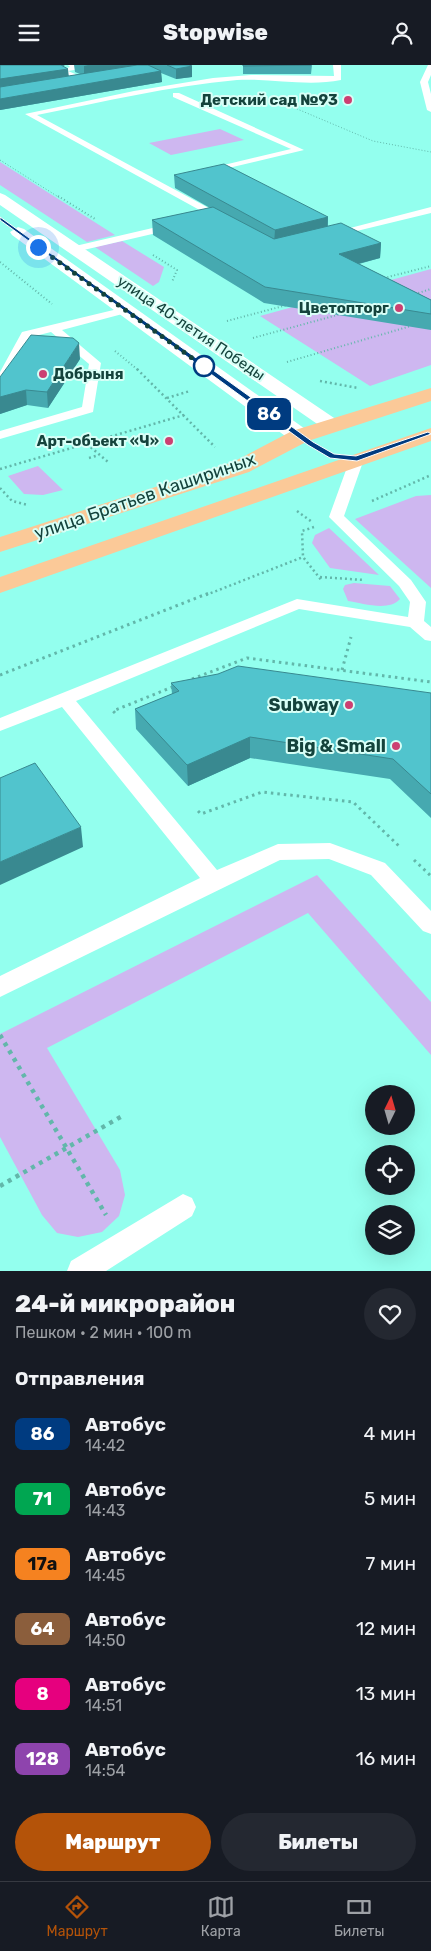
<!DOCTYPE html>
<html lang="ru">
<meta charset="utf-8">
<style>
:root{--surface:#171b24;--page:#242831;--text:#f1f3f6;--muted:#9ea1a6;--line:#363941;--accent:#b45309}
body{margin:0;font-family:Rubik,sans-serif;background:var(--page);color:var(--text);height:100vh;display:flex;flex-direction:column;font-size:19px;white-space:nowrap}
*{box-sizing:border-box;margin:0}
p{font-size:16px;color:var(--muted)}
.icon{flex:none;width:28px;height:28px;fill:none;stroke:currentColor;stroke-width:2;stroke-linecap:round;stroke-linejoin:round}
.map{position:relative;height:1206px;overflow:hidden}
.panel{display:flex;flex-direction:column;background:var(--surface);flex:1}
.panel>*{flex:none}
.badge{padding:0 10px;border-radius:8px;font-size:18px;line-height:32px}
.needle{width:32px;rotate:5deg}
.fabs{position:absolute;left:365px;top:1020px;display:grid;gap:10px}
.fabs a{display:grid;place-items:center;width:50px;height:50px;border-radius:50%;background:var(--surface);box-shadow:0 5px 20px #0002;font-size:25px}
.you{position:absolute;width:25px;height:25px;margin:-12px;border:4px solid #fff;border-radius:50%;background:#1a73e8;box-shadow:0 0 0 8px #1a73e833}
.map>.badge{position:absolute;translate:-50% -50%;box-shadow:0 0 0 2px #fff}
h2{padding:0 15px;font-size:19px;line-height:45px}
.round{display:grid;place-items:center;flex:none;width:52px;height:52px;border-radius:26px;background:var(--page)}
.head{display:flex;align-items:center;justify-content:space-between;height:85px;padding:0 15px}
h1{font-size:24px;font-weight:800;line-height:38px}
.action{display:flex;gap:10px;margin-top:auto;padding:10px 15px}
.action a{flex:1;height:58px;border-radius:30px;background:var(--accent);color:#fff;font-size:20px;font-weight:800;line-height:58px;text-align:center}
.action a+a{background:var(--page);color:var(--text)}
ul{padding:0;list-style:none}
li{display:flex;align-items:center;gap:15px;height:65px;padding:0 15px}
li div{flex:1}
li b{display:block;font-size:19px}
li em{font-style:normal}
li .badge{min-width:55px;font-weight:700;text-align:center}
header{display:flex;justify-content:space-between;align-items:center;height:65px;padding:0 15px;background:var(--surface);font-size:22px;font-weight:800}
.tab-bar{display:flex;justify-content:space-around;align-items:center;height:70px;border-top:1px solid var(--line);background:var(--surface);font-size:14px;color:var(--muted)}
.tab-bar a{display:grid;justify-items:center;gap:2px}
.tab-bar .on{color:var(--accent)}
.map>svg:first-child{display:block}
</style>
<header><svg class="icon" aria-label="menu" viewBox="0 0 24 24"><path d="M4 6h16M4 12h16M4 18h16"/></svg>Stopwise<svg class="icon" aria-label="person" viewBox="0 0 24 24"><circle cx="12" cy="8" r="4"/><path d="M4 21q1-7 8-7t8 7"/></svg></header>
<div class="map">
<svg width="431" height="1206" viewBox="0 0 431 1206">
<rect width="100%" height="100%" fill="#93ffee"/>
<path fill="#ceb7f0" d="M220,64l24,11 -73,15 -22,-12z
M0,97l115,73 -28,7 -87,-57z
M122,176l42,26 -5,15 -6,4 -58,-39z
M431,204v96l-61,21 -110,-70z
M38,401l25,24 -20,5 -19,-1 -16,-18z
M431,430v93l-76,-69 61,-23z
M329,463l50,47 -49,-7 -18,-25 3,-8z
M354,518l36,3 10,13c-11,13 -38,4 -52,2l-5,-12 2,-4z
M317,810l114,127v53l-123,-142 -261,135 73,122 5,25 -6,21 -17,16 -24,5 -21,-4 -15,-18 -42,-78v-103z"/>
<g fill="none" stroke-linecap="round" stroke-linejoin="round">
<path stroke="#62b7aa" stroke-width="1" stroke-dasharray="1 2" stroke-linecap="butt" d="M283,38l90,38 58,11
M0,95l60,38"/>
<path stroke="#62b7aa" stroke-width="2" stroke-dasharray="1 2.5" stroke-linecap="butt" d="M58,131l37,23
M153,190l24,15 -5,12
M0,197l52,42
M384,213l47,-12
M415,229l16,-5
M227,256l60,-16
M253,273l88,-24
M115,286l23,19
M287,297l124,-36"/>
<path stroke="#62b7aa" stroke-width="2.5" stroke-dasharray="2 3" stroke-linecap="butt" d="M137,304l78,78
M320,316l38,7
M167,333l23,-7
M87,379l21,18
M89,393l10,-3
M0,404l184,-54
M0,423l12,13 16,4
M372,436l59,-26
M297,446l15,11
M314,462l-12,4 1,26 19,24
M320,512l44,3
M206,530l97,-38"/>
<path stroke="#62b7aa" stroke-width="3" stroke-dasharray="2.5 4" stroke-linecap="butt" d="M342,605l9,-33
M0,610l209,-82
M192,614l55,-21 184,24
M115,648l-2,-2 62,-25
M198,746l3,3 61,-22 91,10 47,45
M414,795l17,16"/>
<path stroke="#62b7aa" stroke-width="4.5" stroke-dasharray="4 5" stroke-linecap="butt" d="M0,970l106,180
M0,1121l124,-71"/>
<path fill="#fff" fill-rule="evenodd" d="M68,0h12v4l-12,2 17,7v4h-6l-22,-11 13,-4z
M333,0h8v15c-34,7 -70,-2 -104,0 -68,6 -134,22 -200,35l192,104 1,2 -5,3 -200,-110 109,-23 79,-13 38,-3 83,1z
M428,0h3v10l-3,7 3,12v18l-4,-2 -7,-28z
M173,28h6l125,57 -101,24v-4l88,-21 -118,-52z
M431,142v6l-99,24 -5,-3z
M174,158l4,1v4l-103,24 -5,-3 1,-2z
M126,242l4,1v4l-68,18 39,33 -8,49 -93,27v-8l82,-24 7,-43 -38,-32 -20,5 -25,47 -6,4v-16l22,-40z
M357,390l7,4 -20,57 67,64 15,22 -2,19 7,6v14l-6,-1 -15,-13 -111,-18 -223,92 141,169 61,-26 52,-1 55,20 46,48v23l-8,-3 -52,-56 -42,-16 -49,1 -280,137v-21l200,-98 -138,-171 -62,24v-13l297,-119 111,18 2,-15 -11,-16 -70,-69 21,-58z
M183,1129l9,4 4,9 -4,9 -86,55h-39l4,-10z"/>
<path fill="#fff" fill-rule="evenodd" d="M0,128l5,2 335,227 4,4 -4,4 -7,2 -7,-2 -326,-225z
M18,162l6,2 284,202 3,5 -3,5 -8,1 -8,-1 -280,-206 -2,-3z"/>
<path fill="#fbc998" fill-rule="evenodd" d="M431,323v13l-123,40 -59,31 -249,80v-15l233,-75 59,-31z
M431,363v13l-431,152v-16z"/>
</g>
<path fill="#46a9b0" d="M0,0l63,1 6,10 11,-2 -5,-2 -1,-7h115l3,1v11l-16,2 -15,-6 1,9 -162,28z
M243,0h69l-1,9h-68z
M174,110l154,42v9l53,17 -1,15 -21,6 72,36v30l-167,-27 -111,-68 -1,-15 58,-12 -35,-20z
M80,294l-32,49 -21,-3 -27,9v-37z
M171,618l260,10v125l-41,-39 -140,-21 -62,28 -52,-57 -1,-20 37,-15z"/>
<path fill="#398990" d="M55,0h10l-8,5 11,-1 1,10 -69,11v-11z
M88,0h59l-63,11v-10z
M192,1v11l-16,2v-10z
M161,6l1,11 -162,28v-11z
M328,152l-1,14 -53,13 1,-14z
M381,178l-1,15 -42,11 1,-15z
M79,278l1,16 -32,49 -1,-16z
M26,325l1,15 -27,9v-17z
M250,672v21l-62,28 -1,-21z
M81,762l2,20 -83,38v-23z"/>
<path fill="#51c4cd" stroke="#398990" d="M0,0h61l7,4 -68,10z
M137,0h11l13,6 -161,28v-12z
M167,0h22l3,1 -16,3z
M243,0h68l-68,1z
M224,99l104,53 -53,13 -101,-55z
M213,142l61,32 67,-16 40,20 -42,11 92,46v14l-166,-27 -113,-67z
M31,270l42,3 6,5 -32,49 -21,-2 -26,7v-20z
M238,601l193,27v101l-38,-35 -143,-22 -63,28 -52,-56 44,-18 -8,-8 47,-9z
M35,698l46,64 -81,35v-84z"/>
<path fill="#003b80" stroke="#fff" d="M0,152l313,225 21,12 22,2 72,-24 3,2 -74,27 -27,-3 -22,-13 -308,-225z"/>
<g fill="none" stroke-linecap="round" stroke-linejoin="round">
<path stroke="#14433c" stroke-width="5" stroke-dasharray="0 9" d="M38,182l172,124 -6,-5"/>
</g>
<g fill="#cc4072" stroke="#d8fff7" stroke-width="2">
<circle cx="348" cy="35" r="5"/>
<circle cx="399" cy="243" r="5"/>
<circle cx="43" cy="309" r="5"/>
<circle cx="169" cy="376" r="5"/>
<circle cx="349" cy="640" r="5"/>
<circle cx="396" cy="681" r="5"/>
</g>
<circle fill="#fff" stroke="#003b80" stroke-width="2.5" cx="204" cy="301" r="10"/>
<g text-anchor="middle" stroke-width="4" stroke-linejoin="round" paint-order="stroke">
<g font-size="15" font-weight="bold" fill="#14433c" stroke="#d8fff7" text-anchor="end">
<text x="338" y="40">Детский сад №93</text>
<text x="389" y="248">Цветопторг</text>
<text x="53" y="314" text-anchor="start">Добрыня</text>
<text x="159" y="381">Арт-объект «Ч»</text>
</g>
<g font-size="15" fill="#14433c" stroke="#d8fff7">
<text transform="translate(191 263) rotate(34)" y="5">улица 40-летия Победы</text>
</g>
<g font-size="18" fill="#14433c" stroke="#d8fff7">
<text transform="translate(145 431) rotate(-19)" y="6">улица Братьев Кашириных</text>
</g>
<g font-size="18" font-weight="bold" fill="#14433c" stroke="#d8fff7" text-anchor="end">
<text x="339" y="646">Subway</text>
<text x="386" y="687">Big &amp; Small</text>
</g>
</g>
</svg>
<div class="fabs">
<a><svg class="needle" viewBox="-14 -14 28 28"><path d="M0-13l5 13h-10z" fill="#e53935"/><path d="M0 13l5-13h-10z" fill="#9ea1a6"/></svg></a>
<a><svg class="icon" aria-label="locate" viewBox="0 0 24 24"><circle cx="12" cy="12" r="6"/><path d="M12 2v4M12 18v4M2 12h4M18 12h4"/></svg></a>
<a><svg class="icon" aria-label="layers" viewBox="0 0 24 24"><path d="M12 4l9 5-9 5-9-5zM3 14l9 5 9-5"/></svg></a>
</div>
<div class="you" style="left:38px;top:182px"></div>
<b class="badge" style="left:269px;top:349px;background:#003b80;color:#fff">86</b>
</div>
<section class="panel">
<div class="head"><div><h1>24-й микрорайон</h1><p>Пешком · 2 мин · 100 m</p></div><a class="round"><svg class="icon" aria-label="heart" viewBox="0 0 24 24"><path d="M12 20l-8-8c-3-5 5-10 8-4 3-6 11-1 8 4z"/></svg></a></div>
<h2>Отправления</h2>
<ul>
<li><span class="badge" style="background:#003b80;color:#fff">86</span><div><b>Автобус</b><p>14:42</p></div><em>4 мин</em></li>
<li><span class="badge" style="background:#00a651;color:#fff">71</span><div><b>Автобус</b><p>14:43</p></div><em>5 мин</em></li>
<li><span class="badge" style="background:#f58220;color:#111">17a</span><div><b>Автобус</b><p>14:45</p></div><em>7 мин</em></li>
<li><span class="badge" style="background:#8b5e3c;color:#fff">64</span><div><b>Автобус</b><p>14:50</p></div><em>12 мин</em></li>
<li><span class="badge" style="background:#e6007e;color:#fff">8</span><div><b>Автобус</b><p>14:51</p></div><em>13 мин</em></li>
<li><span class="badge" style="background:#8e44ad;color:#fff">128</span><div><b>Автобус</b><p>14:54</p></div><em>16 мин</em></li>
</ul>
<div class="action"><a>Маршрут</a><a>Билеты</a></div>
</section>
<nav class="tab-bar">
<a class="on"><svg class="icon" aria-label="directions" viewBox="0 0 24 24"><path d="M12 3l9 9-9 9-9-9zM9 14v-3h6M13 9l2 2-2 2"/></svg>Маршрут</a>
<a><svg class="icon" aria-label="map" viewBox="0 0 24 24"><path d="M3 6l6-2 6 2 6-2v14l-6 2-6-2-6 2zM9 4v14M15 6v14"/></svg>Карта</a>
<a><svg class="icon" aria-label="tickets" viewBox="0 0 24 24"><path d="M3 7h18v10H3zM15 7v10"/></svg>Билеты</a>
</nav>
